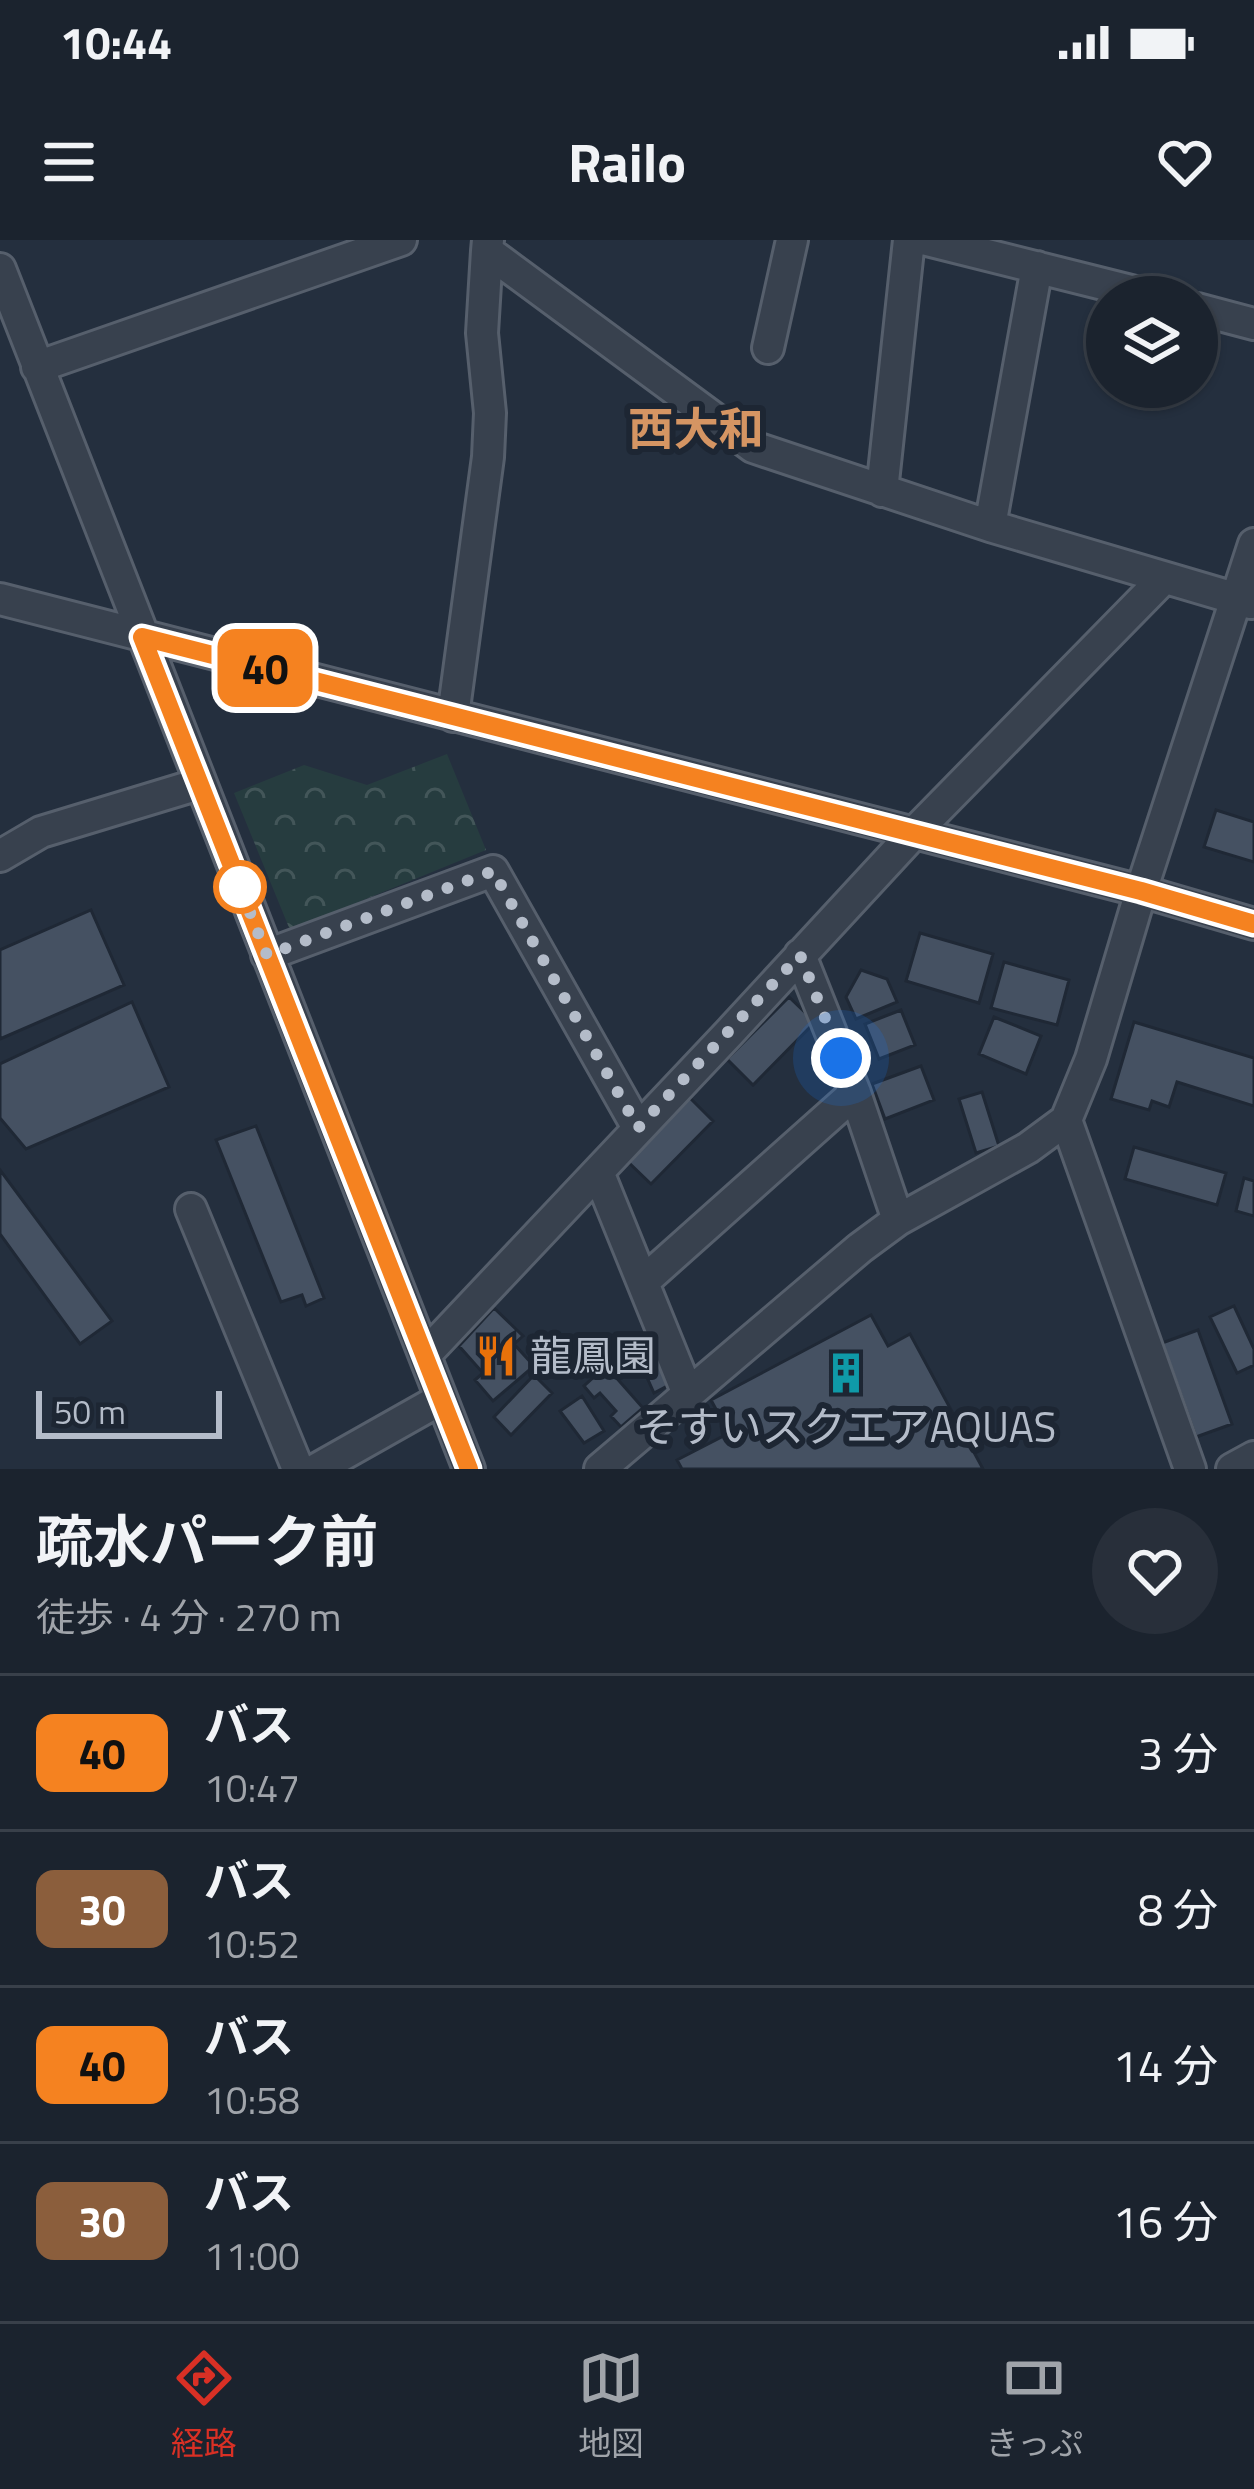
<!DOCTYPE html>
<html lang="ja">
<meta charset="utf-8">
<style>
:root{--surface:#1b232e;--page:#282f3a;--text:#f1f3f6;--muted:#a0a4aa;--line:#39404a;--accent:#d93025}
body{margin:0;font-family:"Titillium Web","Noto Sans JP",sans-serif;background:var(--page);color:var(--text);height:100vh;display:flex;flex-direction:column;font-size:45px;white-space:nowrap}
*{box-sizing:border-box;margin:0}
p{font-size:39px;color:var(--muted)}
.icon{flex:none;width:66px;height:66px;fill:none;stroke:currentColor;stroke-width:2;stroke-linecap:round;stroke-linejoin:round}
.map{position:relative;height:1229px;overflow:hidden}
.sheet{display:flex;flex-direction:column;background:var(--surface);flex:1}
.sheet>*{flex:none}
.badge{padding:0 24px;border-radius:18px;font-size:42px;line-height:78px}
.buttons{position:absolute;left:1086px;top:36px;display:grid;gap:24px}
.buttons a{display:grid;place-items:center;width:132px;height:132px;border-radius:50%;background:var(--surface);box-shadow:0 3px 9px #0004,0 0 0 3px var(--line);font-size:60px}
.scale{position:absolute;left:36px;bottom:30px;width:186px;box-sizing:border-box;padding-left:12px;border:6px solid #b4bcc9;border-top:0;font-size:33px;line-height:42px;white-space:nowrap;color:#b4bcc9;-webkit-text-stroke:9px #1d2633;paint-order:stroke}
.you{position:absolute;width:60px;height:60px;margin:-30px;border:9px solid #fff;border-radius:50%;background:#1a73e8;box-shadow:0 0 0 18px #1a73e833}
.map>.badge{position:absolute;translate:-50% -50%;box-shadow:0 0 0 6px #fff}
.round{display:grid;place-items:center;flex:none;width:126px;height:126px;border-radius:63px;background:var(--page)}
.overview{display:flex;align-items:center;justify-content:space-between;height:204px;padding:0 36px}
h1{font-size:57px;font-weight:700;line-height:90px}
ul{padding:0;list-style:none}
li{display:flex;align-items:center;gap:36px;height:156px;padding:0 36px;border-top:3px solid var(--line)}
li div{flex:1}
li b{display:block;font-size:45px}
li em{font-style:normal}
li .badge{min-width:132px;font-weight:700;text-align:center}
.status{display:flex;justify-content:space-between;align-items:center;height:84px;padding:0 60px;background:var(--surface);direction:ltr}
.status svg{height:33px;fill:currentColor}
header{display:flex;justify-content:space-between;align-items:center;height:156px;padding:0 36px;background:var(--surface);font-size:54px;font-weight:700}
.menu{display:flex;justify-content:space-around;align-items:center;height:168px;border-top:3px solid var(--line);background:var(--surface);font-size:33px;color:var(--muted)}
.menu a{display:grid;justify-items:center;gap:6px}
.menu .current{color:var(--accent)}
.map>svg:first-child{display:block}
</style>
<div class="status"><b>10:44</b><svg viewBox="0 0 49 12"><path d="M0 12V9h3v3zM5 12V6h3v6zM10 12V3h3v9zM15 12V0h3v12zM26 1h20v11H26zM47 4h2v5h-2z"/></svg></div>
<header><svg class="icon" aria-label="menu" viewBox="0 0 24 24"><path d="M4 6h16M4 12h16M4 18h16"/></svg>Railo<svg class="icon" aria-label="heart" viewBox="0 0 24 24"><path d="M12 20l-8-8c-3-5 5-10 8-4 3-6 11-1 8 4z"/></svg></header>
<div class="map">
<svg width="1254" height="1229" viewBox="0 0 1254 1229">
<defs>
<pattern id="forest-crowns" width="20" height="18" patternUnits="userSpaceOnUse" patternTransform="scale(3)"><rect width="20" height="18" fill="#263c3f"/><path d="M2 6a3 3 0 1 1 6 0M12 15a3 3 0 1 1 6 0" fill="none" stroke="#435659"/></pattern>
</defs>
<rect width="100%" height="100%" fill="#242f3e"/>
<path fill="url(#forest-crowns)" d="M447,514l39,96 -196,80 -56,-137 70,-28 63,20z"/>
<path fill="#455162" stroke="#1f2835" stroke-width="3" d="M1216,570l38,12v40l-50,-15z
M91,670l33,75 -124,54v-89z
M920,693l73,21 -14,49 -73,-22z
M1004,722l65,18 -12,45 -66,-17z
M861,730l26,9 10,23 -41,17 -10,-22z
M789,757l26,25 -62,63 -26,-26z
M132,762l37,85 -143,62 -26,-31v-54z
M901,770l14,35 -36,14 -14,-35z
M994,777l47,19 -15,38 -47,-20z
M1134,782l120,36v48l-77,-24 -8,25 -17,-6 -3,9 -38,-11z
M921,826l13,34 -49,19 -13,-35z
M982,852l17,54 -23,7 -17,-54z
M686,854l27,27 -62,63 -28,-27z
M256,886l68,172 -18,8 -4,-11 -21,7 -65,-162z
M1134,907l92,26 -9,32 -92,-26z
M0,930l112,151 -32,23 -80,-110z
M1244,938l10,3v35l-18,-5z
M1234,1066l20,43v16l-17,8 -27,-56z
M494,1068l29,28 -9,8 20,22 -41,35 -18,-21 8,-7 -24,-27z
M871,1075l17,31 22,-12 73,135h-301l-5,-9 52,-27 -18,-33z
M1198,1090l34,94 -36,13 -34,-94z
M649,1099l20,46 -15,8 -10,-22 -11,4 -10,-24z
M606,1126l37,42 -22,19 -10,-11 5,-5 -16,-18 -6,5 -10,-12z
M534,1135l18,18 -41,42 -17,-18z
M582,1156l22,35 -20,12 -24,-32z"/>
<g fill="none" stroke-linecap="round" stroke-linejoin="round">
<g stroke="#565f6c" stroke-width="36">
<path id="minor" d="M488,0l-1,11 266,196 237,79 261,77
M927,0l228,57
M0,29l469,1200
M1197,69l57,15
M768,108l24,-108
M37,127l364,-127
M882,251l27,-251
M990,286l47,-259
M0,359l1141,292 113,33
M453,476l35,-259 2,-44 -8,-80 5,-82
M0,616l41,-24 158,-48
M267,715l226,-84 145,257
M800,715l55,138 43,127
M1066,880l124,349
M598,932l90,222
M191,969l107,260
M643,1042l212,-189
M425,1115l305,-323 183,-198 250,-255
M317,1229l124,-70
M600,1229l260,-221 38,-28 130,-72 38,-28 25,-61 50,-168 113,-347
M1232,1229l22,-12"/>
</g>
<use href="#minor" stroke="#38414e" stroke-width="30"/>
</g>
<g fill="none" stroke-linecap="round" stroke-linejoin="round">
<g stroke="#fff" stroke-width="27">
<path id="line" d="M469,1229l-327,-832 999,254 113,33"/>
</g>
<use href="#line" stroke="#f58220" stroke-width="18"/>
<path stroke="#b4bcc9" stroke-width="12" stroke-dasharray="0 21.6" d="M240,647l-7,-17 34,85 226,-84 145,257 162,-173 41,103"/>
</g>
<defs>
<g id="restaurant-bare" transform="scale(3.24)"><path d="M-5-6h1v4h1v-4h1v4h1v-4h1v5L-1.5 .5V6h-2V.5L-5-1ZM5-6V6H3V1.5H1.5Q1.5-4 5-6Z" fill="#e8710a" stroke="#1d2633" stroke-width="2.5" paint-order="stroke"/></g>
<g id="building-bare" transform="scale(3.24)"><path d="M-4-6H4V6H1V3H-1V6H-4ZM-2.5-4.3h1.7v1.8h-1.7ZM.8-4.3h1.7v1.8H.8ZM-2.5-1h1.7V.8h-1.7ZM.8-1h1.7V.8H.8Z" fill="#0f9aa8" stroke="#1d2633" stroke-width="2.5" paint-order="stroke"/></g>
</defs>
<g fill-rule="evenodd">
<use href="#restaurant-bare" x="496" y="1116"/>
<use href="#building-bare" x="846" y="1133"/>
</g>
<circle fill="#fff" stroke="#f58220" stroke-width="6" cx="240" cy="647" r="24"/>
<g text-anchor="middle" stroke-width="12" stroke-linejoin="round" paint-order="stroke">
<g font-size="42" fill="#b4bcc9" stroke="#1d2633" text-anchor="start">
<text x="530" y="1131">龍鳳園</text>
<text x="846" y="1202" text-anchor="middle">そすいスクエアAQUAS</text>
</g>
<g font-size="45" font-weight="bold" fill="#d59563" stroke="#1d2633">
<text x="696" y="205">西大和</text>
</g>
</g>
</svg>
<div class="buttons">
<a><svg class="icon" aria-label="layers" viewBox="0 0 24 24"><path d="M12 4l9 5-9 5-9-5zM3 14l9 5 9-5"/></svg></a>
</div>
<div class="scale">50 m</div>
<div class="you" style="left:841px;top:818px"></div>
<b class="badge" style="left:265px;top:428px;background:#f58220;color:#111">40</b>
</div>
<section class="sheet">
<div class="overview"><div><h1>疏水パーク前</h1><p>徒歩 · 4 分 · 270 m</p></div><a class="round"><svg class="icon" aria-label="heart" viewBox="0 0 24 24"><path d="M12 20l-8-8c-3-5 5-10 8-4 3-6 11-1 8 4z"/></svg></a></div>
<ul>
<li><span class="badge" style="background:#f58220;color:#111">40</span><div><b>バス</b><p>10:47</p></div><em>3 分</em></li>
<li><span class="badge" style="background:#8b5e3c;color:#fff">30</span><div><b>バス</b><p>10:52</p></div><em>8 分</em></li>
<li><span class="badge" style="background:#f58220;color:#111">40</span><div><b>バス</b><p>10:58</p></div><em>14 分</em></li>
<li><span class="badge" style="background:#8b5e3c;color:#fff">30</span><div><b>バス</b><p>11:00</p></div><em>16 分</em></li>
</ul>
</section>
<nav class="menu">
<a class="current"><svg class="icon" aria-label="directions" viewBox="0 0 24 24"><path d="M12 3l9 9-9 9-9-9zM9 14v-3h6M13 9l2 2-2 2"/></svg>経路</a>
<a><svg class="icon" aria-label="map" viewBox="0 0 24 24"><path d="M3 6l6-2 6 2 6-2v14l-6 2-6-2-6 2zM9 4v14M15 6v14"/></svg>地図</a>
<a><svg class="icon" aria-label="tickets" viewBox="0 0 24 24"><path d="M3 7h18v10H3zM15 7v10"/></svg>きっぷ</a>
</nav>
